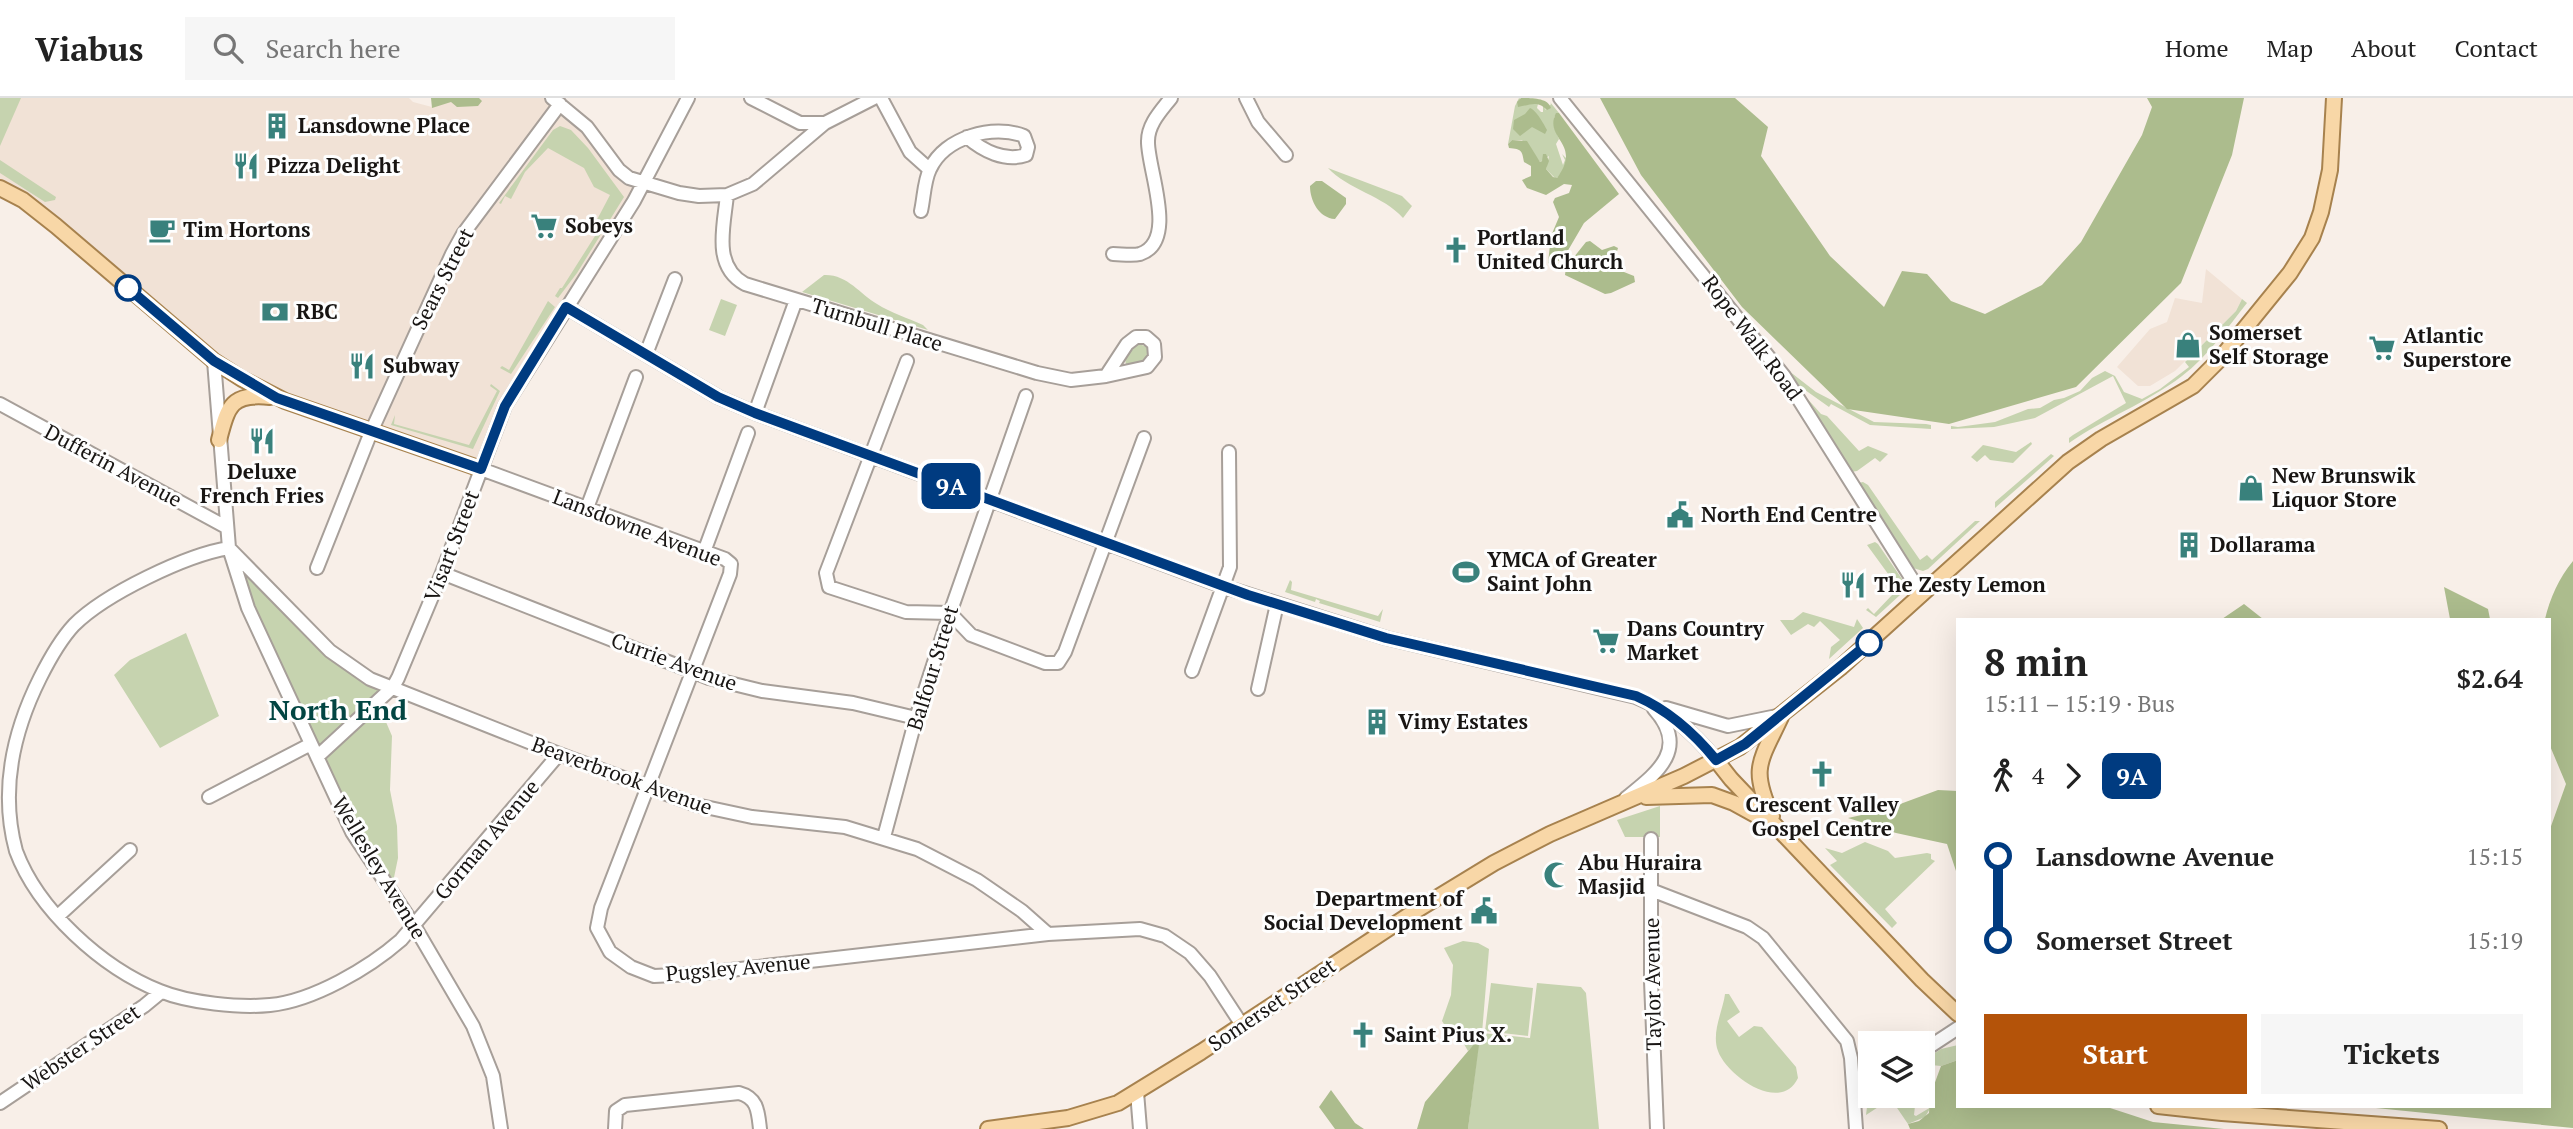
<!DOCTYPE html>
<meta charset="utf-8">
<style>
:root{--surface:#fff;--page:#f6f6f6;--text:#222;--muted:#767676;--line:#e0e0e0;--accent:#b45309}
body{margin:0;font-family:"PT Serif",serif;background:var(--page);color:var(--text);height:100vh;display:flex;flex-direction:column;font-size:26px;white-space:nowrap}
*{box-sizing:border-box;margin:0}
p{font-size:23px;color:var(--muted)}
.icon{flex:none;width:38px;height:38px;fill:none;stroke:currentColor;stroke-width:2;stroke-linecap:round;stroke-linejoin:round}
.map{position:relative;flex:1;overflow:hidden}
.panel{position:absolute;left:1956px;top:520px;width:595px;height:490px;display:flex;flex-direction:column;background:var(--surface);border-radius:0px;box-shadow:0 7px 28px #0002}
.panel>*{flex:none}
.badge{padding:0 14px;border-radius:10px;font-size:24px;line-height:46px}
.fabs{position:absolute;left:1858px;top:933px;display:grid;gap:14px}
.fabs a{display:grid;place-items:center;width:77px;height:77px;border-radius:0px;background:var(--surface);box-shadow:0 7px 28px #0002;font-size:35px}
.map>.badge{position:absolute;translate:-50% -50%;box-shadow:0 0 0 4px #fff}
.legs{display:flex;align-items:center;gap:10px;height:77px;padding:0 28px;font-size:23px}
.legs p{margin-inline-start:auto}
.headline{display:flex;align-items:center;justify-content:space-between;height:119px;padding:0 28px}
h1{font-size:38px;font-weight:700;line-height:52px}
.primary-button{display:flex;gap:14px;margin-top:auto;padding:14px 28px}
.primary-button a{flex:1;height:80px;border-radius:0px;background:var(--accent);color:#fff;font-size:28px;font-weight:700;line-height:80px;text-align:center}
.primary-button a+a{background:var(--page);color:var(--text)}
ul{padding:0 28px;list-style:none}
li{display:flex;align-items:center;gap:24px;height:84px;font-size:26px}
li i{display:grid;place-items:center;width:10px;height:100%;margin:0 9px;background:currentColor}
li i::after{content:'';width:18px;height:18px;margin:-9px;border:5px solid;border-radius:50%;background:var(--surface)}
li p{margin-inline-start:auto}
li:first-child i{background:linear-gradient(#0000 50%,currentColor 0)}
li:last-child i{background:linear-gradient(currentColor 50%,#0000 0)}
header{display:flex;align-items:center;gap:42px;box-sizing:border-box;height:98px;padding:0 35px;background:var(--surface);border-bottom:2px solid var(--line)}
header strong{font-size:33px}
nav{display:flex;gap:38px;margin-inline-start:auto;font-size:24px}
.search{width:490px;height:63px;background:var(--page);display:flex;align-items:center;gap:18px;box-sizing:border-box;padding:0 24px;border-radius:0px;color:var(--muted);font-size:26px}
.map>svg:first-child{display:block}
</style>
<header>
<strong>Viabus</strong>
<div class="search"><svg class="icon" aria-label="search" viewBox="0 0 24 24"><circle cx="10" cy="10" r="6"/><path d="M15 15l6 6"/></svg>Search here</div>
<nav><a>Home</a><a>Map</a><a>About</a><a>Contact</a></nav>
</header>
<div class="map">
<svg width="2573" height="1031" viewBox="0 0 2573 1031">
<rect width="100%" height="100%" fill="#f8efe8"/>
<path fill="#f1e2d6" d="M0,0h409l4,4 19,5 11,-9h109l60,62 31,24 -128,204 -34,81 -239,-90 -242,-191z
M2206,171l36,30 -6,12 -61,60 -25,15h-12l-21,-19 33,-38 17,-7 8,-24 27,5z"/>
<path fill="#c6d3af" d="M0,0h21l-21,48z
M1519,0l9,5 10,1 -1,4 4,4h2v-6l3,4 5,-6 -1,-2 9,11 -5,4v10l5,12 -3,5 7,21 2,-5 -3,-6 5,5 -3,11 -8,9 -10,-10 3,-13 -9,6 -18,-22h-10l-4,4 7,-38z
M560,28l11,4 17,18 36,49 -47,76 -19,25 -3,-2 5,-8h2l33,-52 -5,-3 20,-38 -16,-8 -10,-19 -36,-20 -23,24 -14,27 -6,-3 -4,8 -2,-1 54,-73z
M0,62l56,37 -1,3 -10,2 -45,-29z
M1328,70l74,28 10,10 -9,12c-19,-22 -56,-29 -75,-50z
M824,177c23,-1 36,19 53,29 14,9 31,14 46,21l5,5 -126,-38z
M721,201l16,6 -12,31 -16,-6z
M2242,201l5,4c-20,25 -39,53 -65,73 -35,27 -77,42 -113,67v-5l4,-3 53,-32 -13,-27 -78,42 -41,9 -43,2v-3l7,1 37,-5 33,-13 12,-1 14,-8 10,-2 16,-7 12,-13 13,-7 10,5 9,16 18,7 18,-10 29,-22 -4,-5 51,-51z
M548,203l7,6 -44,67 -11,-6 2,-2 7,4z
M1137,245l10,4 1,7 -7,9 -15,1c-3,-8 4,-17 11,-21z
M1789,273l27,21 58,30 52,2 5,1v4l-61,-4 -39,-21 -2,3 -31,-22z
M491,286l9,7 -27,58 -82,-24 4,-10 -1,9 75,21 28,-54 -7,-5z
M1805,298l16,18 6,2 32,35 9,-5 20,8 -8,8 -5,-4 -18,13 -6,1z
M2031,344l1,2 -19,19 -23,-3 -5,-5 -8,7 -6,-5 12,-12 33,7z
M2051,356l3,2 -59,52v-6z
M1863,384l5,3 52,75 7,-5 5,5 43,-39h5l-52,48 -5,2 -10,-3 -55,-85z
M1875,444l3,2 24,35 2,7 -4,9 -24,22 -10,-7 2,-2 6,6 19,-20 -5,-6 6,-6 -27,-37z
M229,450l101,103 63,36 -16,14 15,35 -2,54 7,36 1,32 -7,34 -52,-86z
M1290,482l2,2 -1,8 87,26 5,-7 -3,13 -61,-19 1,-2 -4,-2 -1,3 -30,-10z
M1803,514l51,15 3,-8 6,9 -34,31 2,-12 9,-7 -20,-19 -6,6 -6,-3 -17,11 -11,-15h13z
M186,535l33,83 -59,32 -46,-73 16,-15z
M1660,708v31h-35l-8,-17z
M1865,744l23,9 7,7 32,-5 4,1v5l4,2 -50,48 12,14 -5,5 -62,-63 7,-4 -12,-13 17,5z
M1463,843l15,2 11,6 -7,84 48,5 7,-55 44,4 5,6 13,136h-131l11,-90 -11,12 -11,-19 -6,3 -9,-14 9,-26 2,-30 -9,-17z
M1491,885l42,5 -5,48 -43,-5z
M1725,896h4l11,18 -13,9 12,16 15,-11 8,1 34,40 2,11c-17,36 -71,-2 -80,-27 -7,-19 5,-40 7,-57z
M1958,947v15l-17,6 -10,-1 -8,6v-10l18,-12z
M1872,998h40l3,10 -1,9 2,1 15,-9 -6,10 -17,7 -15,-22 -4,-2 -23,15 1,-8 6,-7 -3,-3z"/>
<path fill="#acbc8d" d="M431,0h48l3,3 -4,5 -21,1 -6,-5 -19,6z
M1521,0c12,0 27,0 30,10l-4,2c-10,-10 -16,-5 -29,-3l-1,-5z
M1600,0h135l33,29 -7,29 69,100 54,51 18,-36 25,3 24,27 34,13 57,-29 39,-43 61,-107 10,-28 -5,-9h97l-12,57 -51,128 -105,104 -127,37 -102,-15 -105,-102 -101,-132z
M1530,10c6,2 14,16 17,22l-2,4 -13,-7 -12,9 -7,-7 1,-9 11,-6z
M1556,15h3l60,81 -35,29 -21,36 -13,5 -2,-1 3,-27 8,-19 -6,-15 2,-4 14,-5 3,-8 -8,-1 -18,11 -19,-7 -5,-8 9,-4v-10l-7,-4c-2,-11 -2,-13 -15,-14l-1,-4 4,-4 15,1 13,21 2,-1 1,-7h3l3,7 -3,8 7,8 4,1c26,-35 -14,-39 -1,-65z
M1316,83h6l24,17v6l-11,15c-16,-1 -25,-18 -25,-33z
M1590,143l12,9 12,-4 4,2 -4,13 10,11 10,4 1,6 -24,11 -6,1 -40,-19 1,-8 20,-25z
M2573,463v567l-217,-22h194v-277l16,-45 -16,-38v-126l-5,-1c5,-21 14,-41 28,-58z
M2444,489l44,22 2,10h-40z
M2244,506l19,15h-41z
M1938,692l20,1v86l-11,-33 -51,-11 -48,-15 36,-8z
M1480,939l-12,92h-51l8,-27z
M1958,962v46h146l49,16 71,7h-314l-2,-5 11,-3 10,-8 1,-17 11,-30z
M1331,992l24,33 9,6h-29l-16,-22z"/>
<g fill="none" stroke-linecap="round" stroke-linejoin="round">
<g stroke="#a79f99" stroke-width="16">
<path id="minor" d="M552,0l35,29 32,43 10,8 50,15 20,3 28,-1 26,-11 72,-61 49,-25
M751,0l49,25h25
M881,0l29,54 19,17
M1246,0l12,24 28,33
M1560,0l224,278 138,219
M727,97c-3,31 -15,71 18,89l292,89 34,7 35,-4 21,-32 9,-7h10l8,7 1,13 -8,10 -41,9
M921,113c3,-13 3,-30 9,-42 15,-32 63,-45 94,-33l4,11 -2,8c-21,7 -43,-4 -59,-18
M1113,156c8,0 19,2 27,0 39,-13 7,-86 8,-113 0,-17 13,-30 23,-43
M566,209l152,90 37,16 467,173 164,52 250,59c32,13 58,36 80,63
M646,256l29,-75
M214,263l15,187 19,60 104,224 63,95 58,99 20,50 8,53
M907,263l-81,212 3,14 77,25 44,1 21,22 74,28h13l7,-11 79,-214
M0,306l226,123
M755,315l41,-113
M481,371l244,90 6,5 -1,10 -129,334 -4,20 13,24 21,15 23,9 41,-2 353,-40 92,-5 25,7 25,17 20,23 32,49
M587,410l49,-131
M229,450c-43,7 -124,46 -155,77 -14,15 -25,35 -34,53 -27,54 -40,114 -24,173 22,59 86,117 144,140 29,12 80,17 110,14 43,-4 99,-37 131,-65l158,-186
M229,450l101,103 40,28 189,75 137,51 56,12 93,10 72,22 60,31 45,31 26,23
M704,454l44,-119
M317,470l54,-136 81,-178 11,-20 97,-130
M442,475l267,105 53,13 91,12 63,15
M1192,573l38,-104 -1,-115
M1258,591l19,-85
M1666,610l62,18 49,-10
M317,659l76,-70 5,-9 44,-105 63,-167 129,-205 54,-103
M209,699l102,-53
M1626,700c31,-25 64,-49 28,-89
M884,739l32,-119 34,-105 76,-217
M1651,741v142l6,148
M1651,792l96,37 16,11 84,103 4,17 5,71
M58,818l72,-66
M1923,953l35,-23
M1137,994l3,37
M1854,998l17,-11
M0,1005l144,-97 17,-14
M615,1031l1,-18 9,-6 114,-12c19,5 19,19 21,36"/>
</g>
<g stroke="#a7824e" stroke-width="18">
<path id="major" d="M0,90l23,12 33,26 158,135 28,18 43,22 196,68
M219,342c9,-34 12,-47 51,-43
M1716,662l15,19 191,201 36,34
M1646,699l66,-2 22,8 29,16
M1772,718c-22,-48 -12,-54 9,-99
M2158,1008l64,7 217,16
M988,1031l80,-11 50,-15 83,-51 211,-139 82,-50 56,-29 134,-58 56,-29 100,-79 228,-206 33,-23 92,-53 27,-27 70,-86 22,-35 9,-26 9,-42 4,-72"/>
</g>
<use href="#minor" stroke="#fff" stroke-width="12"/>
<use href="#major" stroke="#f8d7a7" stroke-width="14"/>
</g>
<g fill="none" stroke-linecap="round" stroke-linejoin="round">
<g stroke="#fff" stroke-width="16">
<path id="line-1" d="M128,190l86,73 63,37 204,71 24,-63 61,-99 152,90 37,16 493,182 138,43 250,58c32,14 58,37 80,64l29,-16 124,-101"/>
</g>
<use href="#line-1" stroke="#003b80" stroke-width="10"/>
</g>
<defs>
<g id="building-bare" transform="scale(2.1)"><path d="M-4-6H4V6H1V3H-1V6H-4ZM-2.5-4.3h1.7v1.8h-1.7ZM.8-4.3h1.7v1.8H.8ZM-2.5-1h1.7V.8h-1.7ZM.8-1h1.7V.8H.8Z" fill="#39817c" stroke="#fefefe" stroke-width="2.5" paint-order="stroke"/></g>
<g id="restaurant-bare" transform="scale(2.1)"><path d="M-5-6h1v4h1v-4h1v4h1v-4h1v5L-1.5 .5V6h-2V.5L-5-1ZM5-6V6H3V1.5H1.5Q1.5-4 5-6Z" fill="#39817c" stroke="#fefefe" stroke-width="2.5" paint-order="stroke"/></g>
<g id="supermarket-bare" transform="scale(2.1)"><path d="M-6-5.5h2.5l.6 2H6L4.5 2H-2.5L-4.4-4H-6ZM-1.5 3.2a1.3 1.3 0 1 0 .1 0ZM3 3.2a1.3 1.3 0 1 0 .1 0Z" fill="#39817c" stroke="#fefefe" stroke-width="2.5" paint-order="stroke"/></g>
<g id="cafe-bare" transform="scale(2.1)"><path d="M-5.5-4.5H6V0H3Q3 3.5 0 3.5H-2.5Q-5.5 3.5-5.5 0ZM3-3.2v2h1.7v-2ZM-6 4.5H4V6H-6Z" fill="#39817c" stroke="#fefefe" stroke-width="2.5" paint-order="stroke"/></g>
<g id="church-bare" transform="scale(2.1)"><path d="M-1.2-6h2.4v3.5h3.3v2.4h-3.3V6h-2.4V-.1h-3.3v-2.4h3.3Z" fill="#39817c" stroke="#fefefe" stroke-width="2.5" paint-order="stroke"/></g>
<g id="bank-bare" transform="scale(2.1)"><path d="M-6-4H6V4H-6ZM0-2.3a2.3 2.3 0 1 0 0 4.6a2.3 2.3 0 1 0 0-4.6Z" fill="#39817c" stroke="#fefefe" stroke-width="2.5" paint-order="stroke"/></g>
<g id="shop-bare" transform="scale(2.1)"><path d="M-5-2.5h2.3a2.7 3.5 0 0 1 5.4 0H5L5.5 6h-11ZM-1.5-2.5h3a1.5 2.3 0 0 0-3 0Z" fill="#39817c" stroke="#fefefe" stroke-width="2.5" paint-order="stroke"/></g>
<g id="civic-bare" transform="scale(2.1)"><path d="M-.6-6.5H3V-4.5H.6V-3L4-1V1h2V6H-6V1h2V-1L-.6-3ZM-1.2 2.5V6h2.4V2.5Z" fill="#39817c" stroke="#fefefe" stroke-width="2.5" paint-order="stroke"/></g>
<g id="stadium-bare" transform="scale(2.1)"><path d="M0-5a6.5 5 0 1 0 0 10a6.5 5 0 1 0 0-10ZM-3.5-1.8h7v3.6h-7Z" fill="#39817c" stroke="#fefefe" stroke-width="2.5" paint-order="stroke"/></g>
<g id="mosque-bare" transform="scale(2.1)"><path d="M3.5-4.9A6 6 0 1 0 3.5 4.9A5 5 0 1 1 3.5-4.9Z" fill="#39817c" stroke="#fefefe" stroke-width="2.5" paint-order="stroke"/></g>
</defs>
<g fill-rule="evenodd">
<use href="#building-bare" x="277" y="28"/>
<use href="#restaurant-bare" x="246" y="68"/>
<use href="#supermarket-bare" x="544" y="128"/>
<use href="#cafe-bare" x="162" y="132"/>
<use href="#church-bare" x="1456" y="152"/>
<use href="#bank-bare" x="275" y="214"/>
<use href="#shop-bare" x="2188" y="247"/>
<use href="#supermarket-bare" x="2382" y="250"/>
<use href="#restaurant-bare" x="362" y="268"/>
<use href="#restaurant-bare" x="262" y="343"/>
<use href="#shop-bare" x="2251" y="390"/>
<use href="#civic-bare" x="1680" y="417"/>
<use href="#building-bare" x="2189" y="447"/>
<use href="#stadium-bare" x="1466" y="474"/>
<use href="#restaurant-bare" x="1853" y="487"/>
<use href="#supermarket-bare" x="1606" y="543"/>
<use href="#building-bare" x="1377" y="624"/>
<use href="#church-bare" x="1822" y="676"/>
<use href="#mosque-bare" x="1557" y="777"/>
<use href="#civic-bare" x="1484" y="813"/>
<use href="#church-bare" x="1363" y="937"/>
</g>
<g fill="#fff" stroke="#003b80" stroke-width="3.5">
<circle cx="128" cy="190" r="12"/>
<circle cx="1869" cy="545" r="12"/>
</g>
<g text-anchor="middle" stroke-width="6" stroke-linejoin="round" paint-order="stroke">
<g font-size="21" font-weight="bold" fill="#181513" stroke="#fefefe" text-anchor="start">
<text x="298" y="35">Lansdowne Place</text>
<text x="267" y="75">Pizza Delight</text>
<text x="565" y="135">Sobeys</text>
<text x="183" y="139">Tim Hortons</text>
<text x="1477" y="147">Portland<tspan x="1477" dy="24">United Church</tspan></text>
<text x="296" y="221">RBC</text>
<text x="2209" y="242">Somerset<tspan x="2209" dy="24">Self Storage</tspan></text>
<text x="2403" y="245">Atlantic<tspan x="2403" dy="24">Superstore</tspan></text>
<text x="383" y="275">Subway</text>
<text x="262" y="381" text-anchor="middle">Deluxe<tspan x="262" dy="24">French Fries</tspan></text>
<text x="2272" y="385">New Brunswik<tspan x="2272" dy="24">Liquor Store</tspan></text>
<text x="1701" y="424">North End Centre</text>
<text x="2210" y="454">Dollarama</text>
<text x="1487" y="469">YMCA of Greater<tspan x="1487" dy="24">Saint John</tspan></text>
<text x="1874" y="494">The Zesty Lemon</text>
<text x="1627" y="538">Dans Country<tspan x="1627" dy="24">Market</tspan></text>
<text x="1398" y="631">Vimy Estates</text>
<text x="1822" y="714" text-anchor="middle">Crescent Valley<tspan x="1822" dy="24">Gospel Centre</tspan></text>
<text x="1578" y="772">Abu Huraira<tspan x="1578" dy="24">Masjid</tspan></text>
<text x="1463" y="808" text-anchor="end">Department of<tspan x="1463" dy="24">Social Development</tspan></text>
<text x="1384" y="944">Saint Pius X.</text>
</g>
<g font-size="21" fill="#181513" stroke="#fefefe">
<text transform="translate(443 181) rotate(-63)" y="7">Sears Street</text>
<text transform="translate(877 227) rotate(17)" y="7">Turnbull Place</text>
<text transform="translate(1752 240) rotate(53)" y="7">Rope Walk Road</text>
<text transform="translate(113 368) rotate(28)" y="7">Dufferin Avenue</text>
<text transform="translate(637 430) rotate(21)" y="7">Lansdowne Avenue</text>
<text transform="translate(452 448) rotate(-69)" y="7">Visart Street</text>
<text transform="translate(674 564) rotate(20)" y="7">Currie Avenue</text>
<text transform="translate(933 570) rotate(-73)" y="7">Balfour Street</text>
<text transform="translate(622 678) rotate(20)" y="7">Beaverbrook Avenue</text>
<text transform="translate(487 742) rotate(-50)" y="7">Gorman Avenue</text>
<text transform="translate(379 770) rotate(59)" y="7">Wellesley Avenue</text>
<text transform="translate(738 870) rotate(-5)" y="7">Pugsley Avenue</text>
<text transform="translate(1653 886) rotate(-91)" y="7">Taylor Avenue</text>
<text transform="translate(1272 907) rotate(-34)" y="7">Somerset Street</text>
<text transform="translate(81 950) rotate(-34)" y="7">Webster Street</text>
</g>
<g font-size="28" font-weight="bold" fill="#024542" stroke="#fefefe">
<text x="338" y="622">North End</text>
</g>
</g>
</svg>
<div class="fabs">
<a><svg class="icon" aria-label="layers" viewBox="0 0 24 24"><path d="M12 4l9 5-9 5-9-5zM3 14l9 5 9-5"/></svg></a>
</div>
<b class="badge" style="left:951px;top:388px;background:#003b80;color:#fff">9A</b>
<section class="panel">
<div class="headline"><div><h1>8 min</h1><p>15:11 – 15:19 · Bus</p></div><b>$2.64</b></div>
<div class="legs"><svg class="icon" aria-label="walk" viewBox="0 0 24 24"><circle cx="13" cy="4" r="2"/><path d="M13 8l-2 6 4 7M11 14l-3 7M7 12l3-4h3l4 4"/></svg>4<svg class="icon" aria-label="forward" viewBox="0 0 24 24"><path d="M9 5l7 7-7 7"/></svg><b class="badge" style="background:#003b80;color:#fff">9A</b></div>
<ul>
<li><i style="color:#003b80"></i><b>Lansdowne Avenue</b><p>15:15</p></li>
<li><i style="color:#003b80"></i><b>Somerset Street</b><p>15:19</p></li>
</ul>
<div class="primary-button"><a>Start</a><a>Tickets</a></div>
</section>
</div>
